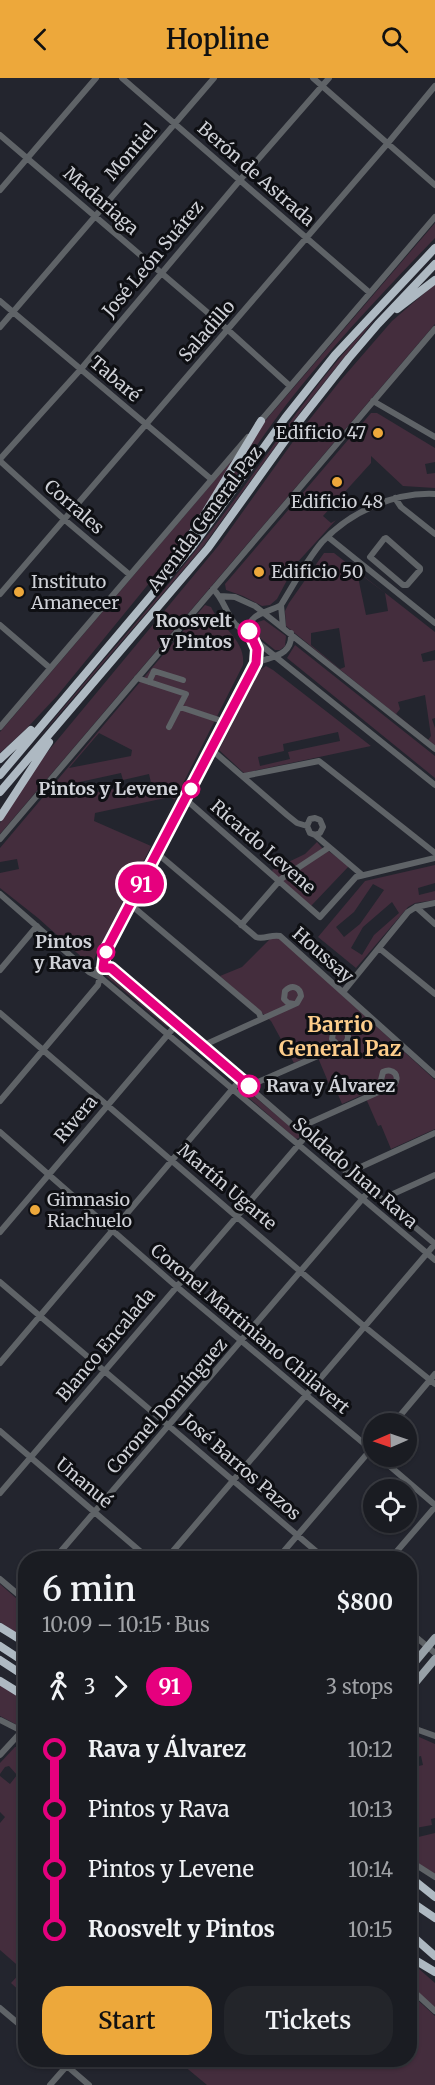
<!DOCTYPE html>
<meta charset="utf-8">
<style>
:root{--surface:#1a1c22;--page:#23252a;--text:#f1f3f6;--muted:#9fa1a5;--line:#383a40;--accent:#eda83b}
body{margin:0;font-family:Merriweather,serif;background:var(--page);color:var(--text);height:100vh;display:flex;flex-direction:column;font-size:22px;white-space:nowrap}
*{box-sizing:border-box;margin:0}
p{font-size:20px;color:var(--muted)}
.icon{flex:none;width:33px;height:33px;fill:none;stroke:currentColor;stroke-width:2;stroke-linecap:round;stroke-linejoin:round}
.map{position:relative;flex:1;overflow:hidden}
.details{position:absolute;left:18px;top:1473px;width:399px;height:516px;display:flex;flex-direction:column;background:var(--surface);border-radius:24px;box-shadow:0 2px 4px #0004,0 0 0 2px var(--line)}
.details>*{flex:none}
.badge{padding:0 12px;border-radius:20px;font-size:21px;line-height:39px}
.needle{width:39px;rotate:268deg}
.buttons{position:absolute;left:363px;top:1335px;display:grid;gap:12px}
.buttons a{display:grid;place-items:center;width:54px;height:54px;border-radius:50%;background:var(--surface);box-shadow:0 2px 4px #0004,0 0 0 2px var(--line);font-size:30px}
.map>.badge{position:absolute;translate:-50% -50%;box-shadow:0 0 0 3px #fff}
.legs{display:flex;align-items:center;gap:9px;height:66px;padding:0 24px;font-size:20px}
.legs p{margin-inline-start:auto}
.headline{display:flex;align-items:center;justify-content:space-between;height:102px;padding:0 24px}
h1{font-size:33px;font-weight:600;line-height:45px}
.action{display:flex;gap:12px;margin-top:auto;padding:12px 24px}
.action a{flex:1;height:69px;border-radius:24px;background:var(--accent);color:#111;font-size:24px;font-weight:600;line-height:69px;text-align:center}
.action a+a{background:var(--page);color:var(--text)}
ul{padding:0 24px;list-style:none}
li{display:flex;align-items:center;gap:21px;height:60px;font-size:22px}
li i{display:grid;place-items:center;width:9px;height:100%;margin:0 8px;background:currentColor}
li i::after{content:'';width:15px;height:15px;margin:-8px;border:4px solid;border-radius:50%;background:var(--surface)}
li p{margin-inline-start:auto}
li:first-child i{background:linear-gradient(#0000 50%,currentColor 0)}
li:last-child i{background:linear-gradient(currentColor 50%,#0000 0)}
header{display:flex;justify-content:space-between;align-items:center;height:78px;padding:0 24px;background:var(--accent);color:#111;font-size:27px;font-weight:600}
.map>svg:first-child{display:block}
</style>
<header><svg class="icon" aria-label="back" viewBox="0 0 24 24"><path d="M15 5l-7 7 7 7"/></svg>Hopline<svg class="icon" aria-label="search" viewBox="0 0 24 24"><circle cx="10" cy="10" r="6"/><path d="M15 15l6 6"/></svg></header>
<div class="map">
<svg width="435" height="2007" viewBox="0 0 435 2007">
<rect width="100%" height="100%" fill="#23252e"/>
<path fill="#442d3d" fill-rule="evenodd" d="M435,145v15c-52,54 -103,108 -149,167 -29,38 -55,80 -84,119l63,-103z
M435,206v40l-435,510v-11l35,-56 184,-222 83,-116 38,-48 52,-60z
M375,241l-73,91 -100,138 -164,191c57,-72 120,-138 175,-211 55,-71 98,-144 162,-209z
M371,335h6l58,35v14l-10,2 2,10 8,-1v15l-32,-2 -36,16 -31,18 -41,45 -18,34 -7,6 -8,1 -19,-10 -17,-6 -1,-6zM371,378l32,30 -36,16 -36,21 -8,-7 48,-53z
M239,374l-35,57 -40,56 -107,131 -30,32 -27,25v-21z
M324,475h10l101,79v18l-14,4 2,8 12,-2v58l-3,1 3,9v18l-149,-120 -1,-15 4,-8zM360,496l25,19 3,18 -22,4 -8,-38zM339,550l6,39 -5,2 -29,-24v-12zM425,617l6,41 -3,4 -32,-26 4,-5 -2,-7z
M205,527l6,2c10,21 35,33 32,58l-150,296h-7l-48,-43 -38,-30v-15l19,-4 -2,-10 -17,3v-14zM99,655l33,17 -1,6 -62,12zM121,695l2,7 26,-6 3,13 -28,6 -1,-6 -55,11 -2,-13zM170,719l5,3 -24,46 -57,-25 1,-8z
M264,542l22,16 -1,10 -5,4h-5l-21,-17 -1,-5 2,-5z
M295,567l140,111v22l-148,-120z
M266,588l7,4 98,76 -127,27 -25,-23 40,-79zM338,654l2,9 -52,11 2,7 -30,7 -2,-9 26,-6 -1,-7z
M317,764l6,7 -42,29 -6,-1 -3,-7 33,-16z
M327,772l22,16 -38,40 -30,-26z
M435,787v18l-17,5 1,7 16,-4v9l-20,3 -7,4 -52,61 -38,-31 47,-56zM373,806l11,6 -24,34 -16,13 -8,-10 18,-15zM392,824l7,11 -25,22 -12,20 -11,-7 12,-21z
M271,860h9l155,142v49l-44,20 -10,-24 -3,1 -14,-32 -22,10 -9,-21 -4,1 -13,-31 -22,10 -23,-42 -51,-45 22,-9z
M108,894l61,52v3l-3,-1 -60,-50z
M241,1010h3l55,46v4l-3,1 -55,-48z
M0,1506l25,22v33l-25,-17z
M0,1607l25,16v28l-25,-13z
M410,1655l25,11v74l-4,1 1,6 -22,4v-61l13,-3 -2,-9 -11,3z
M25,1667l1,201 -5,1 -5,6 2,2 -2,2 6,6 3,-1v10l-8,10 8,8v6l-14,-13 12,-13 -23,-20v-127l5,-6 -5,-5v-36l10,8 7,-9 -8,-9 -4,1 -5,7v-11l15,-16z
M435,1755v41l-25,-16v-19z
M410,1883l25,22v25l-25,-23z
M410,1915l25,23v69h-228l-30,-25h233z"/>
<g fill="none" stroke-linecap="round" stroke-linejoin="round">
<path stroke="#5f6367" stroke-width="6" d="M122,0l248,215
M313,0l122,107
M0,57l228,195 62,56
M0,112l96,-112
M0,223l211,178
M0,249l214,-249
M373,323l62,36
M258,346l177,-207
M0,381l81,-90 159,-189 89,-102
M0,383l65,59 65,55
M395,420l6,9 34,27
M328,459l107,86
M386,460l34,30v2l-13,15h-4l-33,-28 14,-18z
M213,511c10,9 13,24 22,35l200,161
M0,516l388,-451 47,-57
M220,518l15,1 20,9 180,143
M281,527l2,22
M0,547l50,43
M256,585c16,-7 37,-7 35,-30
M137,600l49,16 -17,33
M149,604l5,-11 29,9
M180,629l45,15
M0,649l248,-290
M212,672l75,65 10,8 10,3 3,7 5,2 5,-2 3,-6 -3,-7 -5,-2 -5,1 -3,7
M244,698l75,-15 116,92
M184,724l7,2 129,113 36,-40 79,-19
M315,757l46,39
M0,761l435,-510
M158,776l98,83c8,3 15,-3 24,-1l155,139
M0,816l89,78 17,-5 5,1 238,206 34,26 52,44 -268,314
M131,827l128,108 2,5
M416,829l19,17
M241,847l40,-46 47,-31
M379,870l56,46
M0,892l37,-44
M89,894l12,6 334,282
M343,914l65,-80 8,-5 19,-4
M0,935l365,314 70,57
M202,968l95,-43 4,-7c-1,-9 -9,-12 -16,-5l-1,8 4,4 6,1
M249,1008l94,-41c8,-6 6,-15 -4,-16l-6,4 -1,6 5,5 6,1
M0,1023l98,-116 7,-33 151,-289c1,-4 2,-9 1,-14 -3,-11 -14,-22 -2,-32 6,-5 18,-7 26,-12 13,-21 25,-44 41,-63 28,-30 72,-50 113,-48
M299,1052l8,-6 87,-39c7,-9 -1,-18 -11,-13l-2,8 3,5 5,1
M0,1054l176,154 198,166
M347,1098l5,-5 83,-38
M383,1122l10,-6 42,-19
M0,1154l176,-207
M0,1204l324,276
M0,1285l241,-284
M393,1346l42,-50
M0,1353l148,127
M378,1378l57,49
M0,1415l306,-357
M55,1480l315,-368
M278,1480l95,-111
M391,1480l44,-51
M0,1501l26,22
M410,1554l25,21
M0,1642l26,13
M410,1649l25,9
M0,1677l22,-24
M410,1783l25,16
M410,1910l25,23
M0,1930l26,22
M60,1982l29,25
M50,2007l22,-25"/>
<path stroke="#98a1a8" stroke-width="8" d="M410,1590l25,-30
M410,1611l25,-30"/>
<path stroke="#aeb9c2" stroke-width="8" d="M397,231l38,-29
M166,492l32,-45 63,-104
M0,681l31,-29
M0,697l192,-228 93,-129 50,-63 100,-107
M0,714l208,-244 89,-124 52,-66 29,-34 57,-60
M0,739l49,-75
M0,1549l26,16
M0,1568l26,17
M0,1582l26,17
M0,1603l26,16
M410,1799l25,20
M410,1823l25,17
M410,1856l25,22
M410,1879l25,15"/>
</g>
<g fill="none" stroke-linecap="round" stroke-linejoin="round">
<g stroke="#fff" stroke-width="14">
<path id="line-1" d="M249,1008l-138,-118h-8l2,-16 151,-289 1,-14 -8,-18"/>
</g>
<use href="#line-1" stroke="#e6007e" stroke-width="9"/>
</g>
<g fill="#eda83b" stroke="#0e0f13" stroke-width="2">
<circle cx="378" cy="355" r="6"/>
<circle cx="337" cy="404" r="6"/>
<circle cx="259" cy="494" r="6"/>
<circle cx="19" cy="514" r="6"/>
<circle cx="35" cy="1132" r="6"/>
</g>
<g fill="#fff" stroke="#e6007e" stroke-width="3">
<circle cx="249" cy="553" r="10"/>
<circle cx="191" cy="711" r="8"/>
<circle cx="106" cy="874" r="8"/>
<circle cx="249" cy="1008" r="10"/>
</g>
<g text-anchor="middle" stroke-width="6" stroke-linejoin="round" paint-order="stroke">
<g font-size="18" fill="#cfd1d7" stroke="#0e0f13">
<text transform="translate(131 74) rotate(-49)" y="6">Montiel</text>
<text transform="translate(256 96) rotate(41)" y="6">Berón de Astrada</text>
<text transform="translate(101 123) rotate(41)" y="6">Madariaga</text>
<text transform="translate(153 181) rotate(-50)" y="6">José León Suárez</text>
<text transform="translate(207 253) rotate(-49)" y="6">Saladillo</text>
<text transform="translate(115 301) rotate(40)" y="6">Tabaré</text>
<text transform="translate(74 429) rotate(41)" y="6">Corrales</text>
<text transform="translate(205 441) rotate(-53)" y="6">Avenida General Paz</text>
<text transform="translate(263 769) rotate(41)" y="6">Ricardo Levene</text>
<text transform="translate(323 877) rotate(41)" y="6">Houssay</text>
<text transform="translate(76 1041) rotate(-50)" y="6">Rivera</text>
<text transform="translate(355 1095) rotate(41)" y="6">Soldado Juan Rava</text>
<text transform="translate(227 1109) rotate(40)" y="6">Martín Ugarte</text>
<text transform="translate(250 1251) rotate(40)" y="6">Coronel Martiniano Chilavert</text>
<text transform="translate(106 1267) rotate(-50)" y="6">Blanco Encalada</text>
<text transform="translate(167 1328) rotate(-49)" y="6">Coronel Domínguez</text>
<text transform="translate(241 1389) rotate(41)" y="6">José Barros Pazos</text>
<text transform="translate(84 1405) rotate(40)" y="6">Unanué</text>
</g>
<g font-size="18" fill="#cfd1d7" stroke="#0e0f13" text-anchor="start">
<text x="366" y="361" text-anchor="end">Edificio 47</text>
<text x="337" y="430" text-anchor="middle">Edificio 48</text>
<text x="271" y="500">Edificio 50</text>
<text x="31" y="510">Instituto<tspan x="31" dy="21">Amanecer</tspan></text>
<text x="47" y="1128">Gimnasio<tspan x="47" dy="21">Riachuelo</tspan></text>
</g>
<g font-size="18" font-weight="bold" fill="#cfd1d7" stroke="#0e0f13" text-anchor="end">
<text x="232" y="549">Roosvelt<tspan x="232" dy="21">y Pintos</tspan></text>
<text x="178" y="717">Pintos y Levene</text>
<text x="92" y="870">Pintos<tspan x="92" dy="21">y Rava</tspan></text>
<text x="266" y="1014" text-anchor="start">Rava y Álvarez</text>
</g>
<g font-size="21" font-weight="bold" fill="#fdcd8b" stroke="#0e0f13">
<text x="340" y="954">Barrio<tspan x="340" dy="24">General Paz</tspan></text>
</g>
</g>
</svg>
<div class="buttons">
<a><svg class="needle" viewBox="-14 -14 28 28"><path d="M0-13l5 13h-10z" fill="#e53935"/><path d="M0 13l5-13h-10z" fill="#9fa1a5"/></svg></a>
<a><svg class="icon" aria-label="locate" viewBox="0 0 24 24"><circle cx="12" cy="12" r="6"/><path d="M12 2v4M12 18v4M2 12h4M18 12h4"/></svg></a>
</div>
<b class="badge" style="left:141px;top:806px;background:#e6007e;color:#fff">91</b>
<section class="details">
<div class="headline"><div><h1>6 min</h1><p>10:09 – 10:15 · Bus</p></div><b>$800</b></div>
<div class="legs"><svg class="icon" aria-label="walk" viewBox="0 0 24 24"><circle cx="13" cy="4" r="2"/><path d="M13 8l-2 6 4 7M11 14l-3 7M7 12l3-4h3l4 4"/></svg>3<svg class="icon" aria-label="forward" viewBox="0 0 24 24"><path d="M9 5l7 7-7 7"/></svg><b class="badge" style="background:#e6007e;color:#fff">91</b><p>3 stops</p></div>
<ul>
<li><i style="color:#e6007e"></i><b>Rava y Álvarez</b><p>10:12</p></li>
<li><i style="color:#e6007e"></i><span>Pintos y Rava</span><p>10:13</p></li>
<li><i style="color:#e6007e"></i><span>Pintos y Levene</span><p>10:14</p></li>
<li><i style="color:#e6007e"></i><b>Roosvelt y Pintos</b><p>10:15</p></li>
</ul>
<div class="action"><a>Start</a><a>Tickets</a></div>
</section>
</div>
